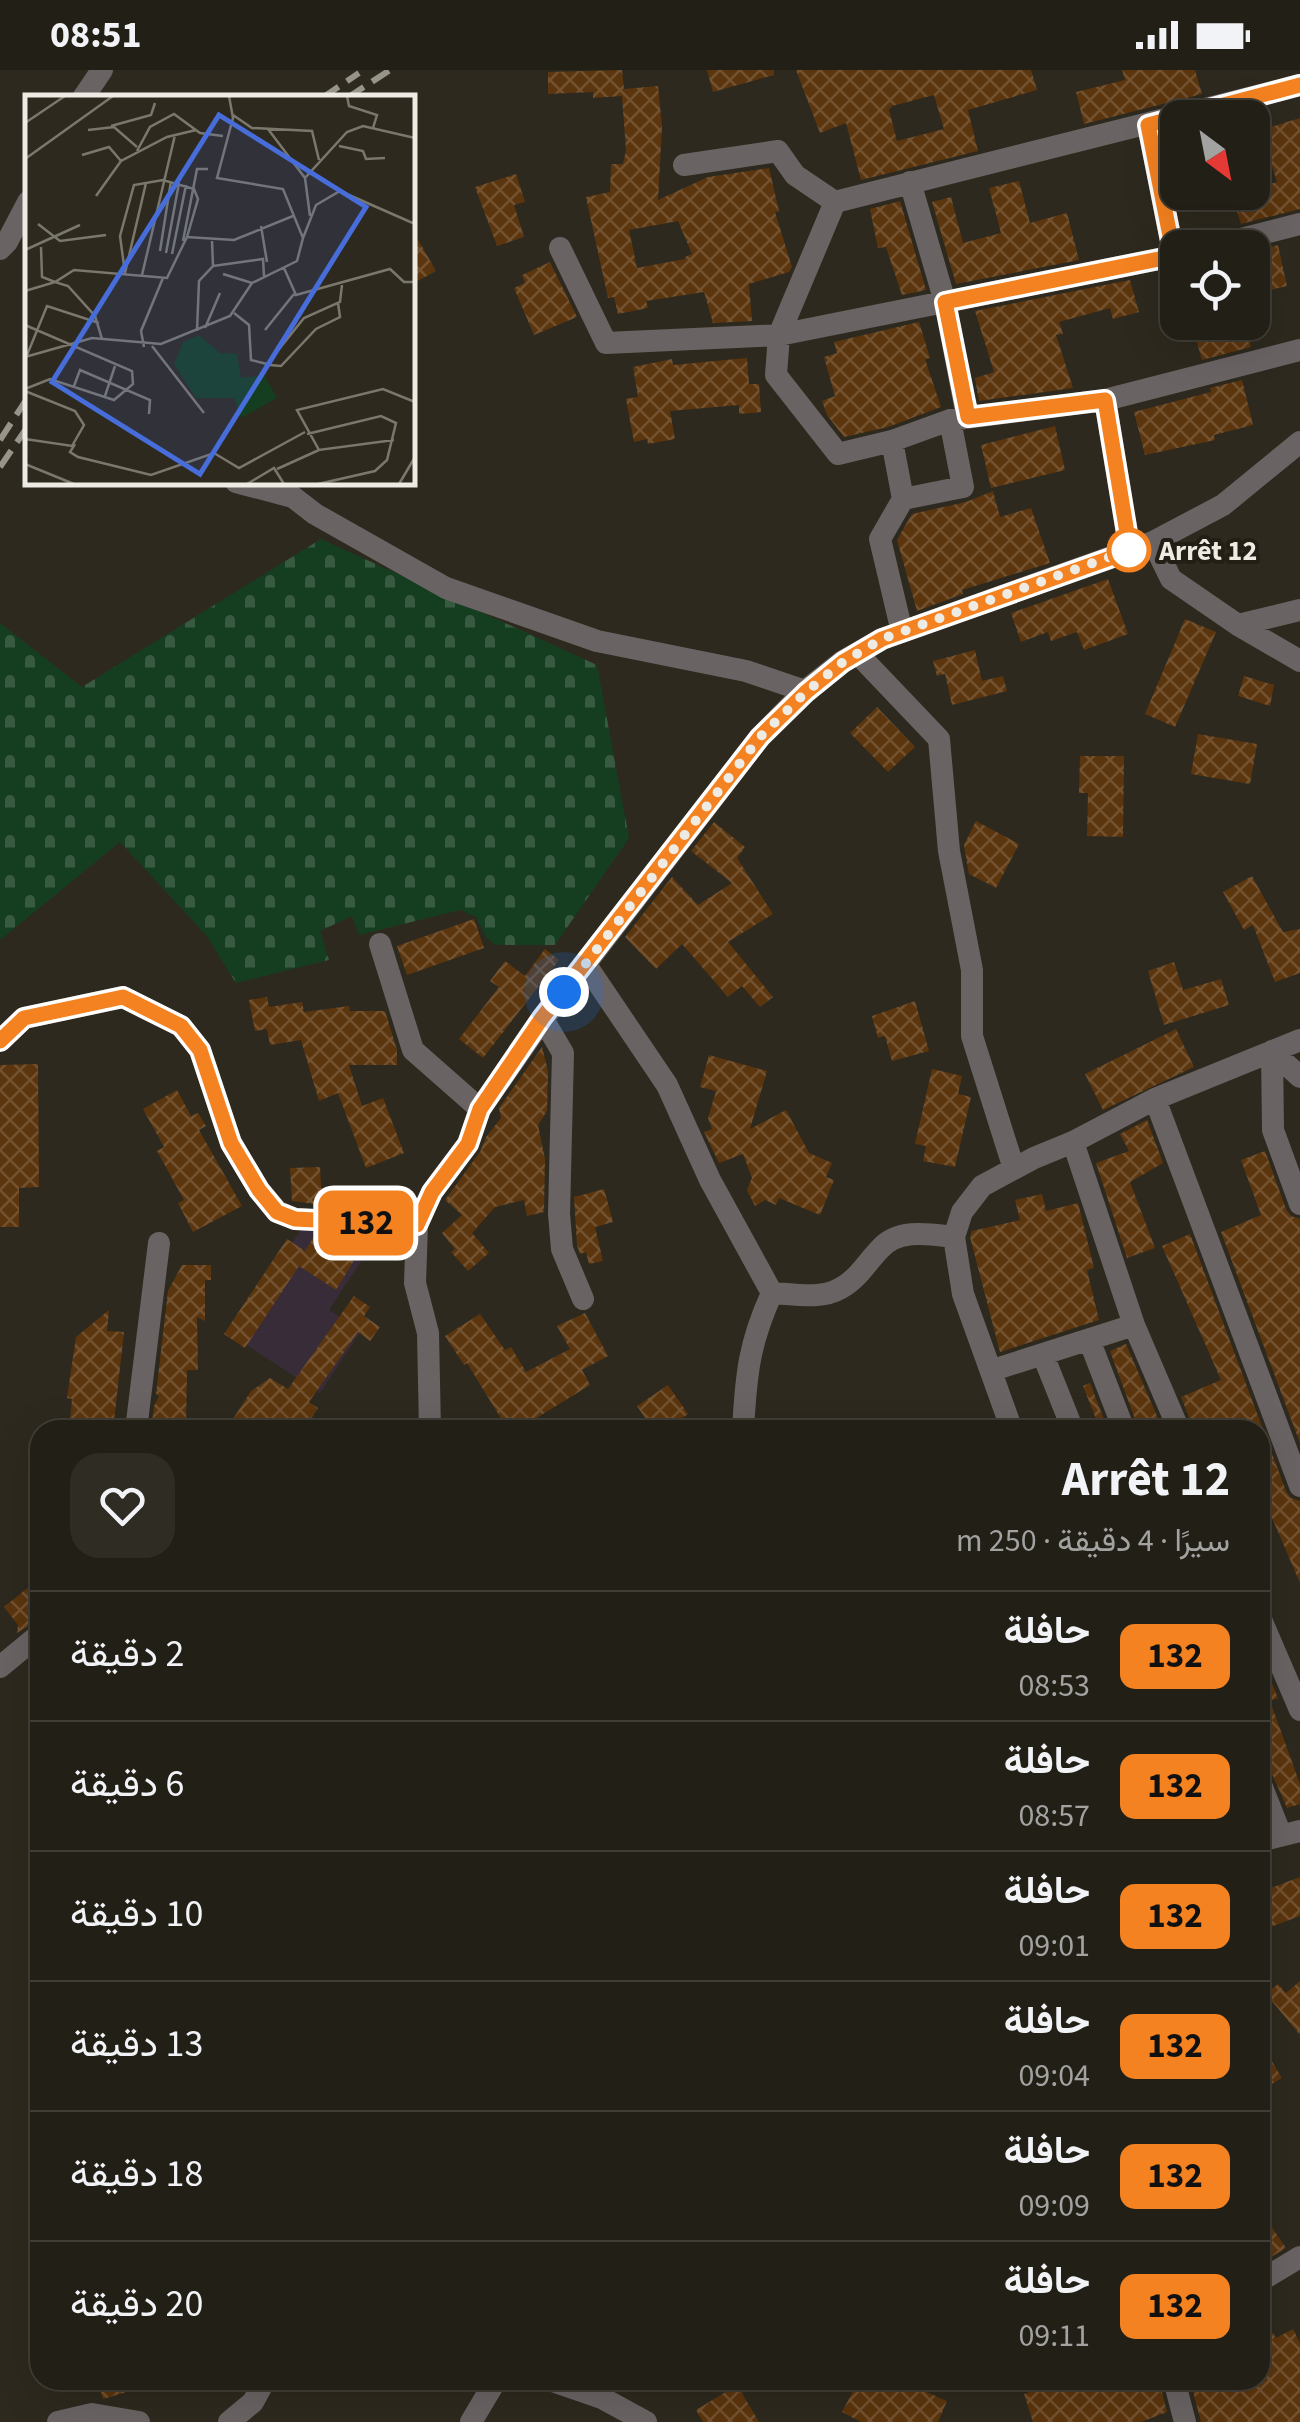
<!DOCTYPE html>
<html lang="ar">
<meta charset="utf-8">
<style>
:root{--surface:#221f16;--page:#2e2c23;--text:#f1f3f6;--muted:#a2a2a1;--line:#3f3d35}
body{margin:0;font-family:"Source Sans 3",Vazirmatn,sans-serif;background:var(--page);color:var(--text);direction:rtl;height:100vh;display:flex;flex-direction:column;font-size:38px;white-space:nowrap}
*{box-sizing:border-box;margin:0}
p{font-size:32px;color:var(--muted)}
.icon{flex:none;width:55px;height:55px;fill:none;stroke:currentColor;stroke-width:2;stroke-linecap:round;stroke-linejoin:round}
.map{position:relative;flex:1;overflow:hidden;direction:ltr}
.details{position:absolute;left:30px;top:1350px;width:1240px;height:970px;display:flex;flex-direction:column;background:var(--surface);border-radius:30px;box-shadow:0 10px 40px #0002,0 0 0 2px var(--line);direction:rtl}
.details>*{flex:none}
.badge{padding:0 20px;border-radius:15px;font-size:35px;line-height:65px}
.needle{width:65px;rotate:148deg}
.buttons{position:absolute;left:1160px;top:30px;display:grid;gap:20px}
.buttons a{display:grid;place-items:center;width:110px;height:110px;border-radius:20px;background:var(--surface);box-shadow:0 10px 40px #0002,0 0 0 2px var(--line);font-size:50px}
.you{position:absolute;width:50px;height:50px;margin:-25px;border:8px solid #fff;border-radius:50%;background:#1a73e8;box-shadow:0 0 0 15px #1a73e833}
.map>.badge{position:absolute;translate:-50% -50%;box-shadow:0 0 0 5px #fff}
.round{display:grid;place-items:center;flex:none;width:105px;height:105px;border-radius:30px;background:var(--page)}
.head{display:flex;align-items:center;justify-content:space-between;height:170px;padding:0 40px}
h1{font-size:48px;font-weight:700;line-height:75px}
ul{padding:0;list-style:none}
li{display:flex;align-items:center;gap:30px;height:130px;padding:0 40px;border-top:2px solid var(--line)}
li div{flex:1}
li b{display:block;font-size:38px}
li em{font-style:normal}
li .badge{min-width:110px;font-weight:700;text-align:center}
.status{display:flex;justify-content:space-between;align-items:center;height:70px;padding:0 50px;background:var(--surface);direction:ltr}
.status svg{height:28px;fill:currentColor}
.map>svg:first-child{display:block}
</style>
<div class="status"><b>08:51</b><svg viewBox="0 0 49 12"><path d="M0 12V9h3v3zM5 12V6h3v6zM10 12V3h3v9zM15 12V0h3v12zM26 1h20v11H26zM47 4h2v5h-2z"/></svg></div>
<div class="map">
<svg width="1300" height="2352" viewBox="0 0 1300 2352">
<defs>
<pattern id="cemetery-stones" width="16" height="16" patternUnits="userSpaceOnUse" patternTransform="scale(2.5)"><rect width="16" height="16" fill="#153e21"/><path d="M2 7V4a2 2 0 0 1 4 0v3zM10 15v-3a2 2 0 0 1 4 0v3z" fill="#375a41"/></pattern>
<pattern id="building-cross-hatch" width="8" height="8" patternUnits="userSpaceOnUse" patternTransform="scale(2.5)"><rect width="8" height="8" fill="#5b350d"/><path d="M0 0l8 8M0 8l8-8" fill="none" stroke="#735230"/></pattern>
</defs>
<rect width="100%" height="100%" fill="#2d291e"/>
<path fill="#382c39" d="M306,1152l56,38 -33,50 32,21 -41,62 -89,-58z"/>
<path fill="url(#cemetery-stones)" d="M321,469l276,126 32,173 -74,107h-60l-9,-8 -10,-20 -16,-7 -101,25 -7,-19 -32,15 9,29 -93,23 -30,-48 -86,-93 -120,98v-317l82,64z"/>
<path fill="url(#building-cross-hatch)" fill-rule="evenodd" d="M622,0l2,19 34,-3 4,40 -4,74 50,-23 61,-9 10,43 -4,1 17,55 -3,5 -40,12 3,37 -39,2 -9,-31 -58,9 2,7 -30,6 -4,-17 -6,1 -22,-101 24,-5 1,-28h12l3,-14 -4,-54 -29,2v-6l-45,2v-22zM678,151l14,33 -7,3v2l-48,9 -8,-38z
M707,0h67v5l-61,17z
M796,0h235l6,20 -69,20 10,41 -117,29 -15,-57 -26,10zM934,25l10,34 -47,12 -8,-31 3,-4z
M1122,0h73l7,24 -118,30 -8,-32 49,-12z
M1300,48v91l-59,15 -9,-29 20,-3v-3l25,-7 -16,-52z
M516,104l9,28 -11,3 10,32 -27,9 -22,-59z
M1019,111l11,42 37,-10 12,47 -123,24 -24,-82 19,-5 12,46 38,-10 -12,-45z
M900,131l26,89 -24,5 -16,-48 -8,1 -8,-39z
M412,159l24,42 -24,13z
M1278,175l9,41 -30,7 -5,-41z
M550,192l27,55 -43,18 -20,-47 11,-5 -3,-8z
M1130,210l9,32 -26,7 -3,-11 -51,14 4,12 -7,1 17,53 -94,13 -4,-23 19,-6 -19,-61z
M919,252l11,36 -5,1 16,48 -53,20 -44,10 -17,-22 -5,-14 13,-5 -11,-39 13,-4 -3,-11z
M1201,252h42l8,25 -49,13 -10,-35z
M747,288l2,26h10l2,28 -22,2v-9l-69,6 5,28 -27,5 -1,-5 -13,3 -8,-43 12,-2 -5,-30 39,-8 1,6z
M1242,310l11,45 -39,10 1,5 -70,15 -11,-43 77,-20 -1,-4z
M1055,356l10,44 -74,18 -10,-43z
M993,421l7,26 31,-9 19,55 -88,27 1,4 -46,17 -20,-71 15,-26 54,-12z
M1108,509l20,55 -44,16 -7,-18 -26,9 -3,-9 -27,10 -10,-29z
M1185,549l31,13 -41,95 -30,-13z
M975,580l7,31 21,-5 4,15 -55,14 -7,-31 -8,2 -4,-15z
M1244,606l30,9 -4,21 -32,-10z
M877,637l38,40 -27,25 -38,-39z
M1198,664l59,10 -7,40 -59,-10z
M1080,686h44l-1,81 -36,-1 1,-43h-9z
M976,751l43,23 -23,44 -27,-14 -5,-29z
M714,752l31,25 -8,11 36,56 -45,28 45,55 -13,10 -18,-21 -14,11 -46,-53 -26,25 -31,-32 47,-60 26,28 34,-22 -41,-32z
M1252,806l31,56 17,-3v44l-25,9 -22,-57 -9,5 -21,-38z
M474,849l10,29 -77,27 -10,-29z
M545,879l14,11 -76,98 -24,-19 40,-52 -9,-6 15,-20 20,15z
M1174,892l9,28 38,-11 8,26 -65,20 -16,-54z
M267,927l2,10 33,-5 2,10 45,-6 1,5h35l12,39v15h-48l13,41 21,-8 21,55 -38,15 -28,-75 -19,8 -18,-61 -31,5 -3,-16 -12,2 -6,-31z
M915,931l14,50 -37,10 -7,-25 -7,2 -6,-22z
M1176,959l18,38 -91,43 -18,-36z
M542,977l6,24 -1,40 -9,14 7,34 -1,53 -17,4 -3,-16 -29,7 -23,26 17,20 -21,18 -17,-19 4,-3 -13,-16 20,-18 -17,-15 35,-48 6,-15 15,-19 -2,-10z
M709,985l58,16 -17,58 36,-19 23,43 23,10 -6,14 8,3 -14,35 -41,-17 -3,7 -11,-5 -10,6 -8,-16 5,-12 -9,-24 -24,9 -15,-31 8,-3 -4,-11 8,-27 -16,-4z
M38,994l1,123 -20,1v39h-19v-162z
M932,999l30,7 -4,18 13,3 -16,70 -32,-6 3,-15 -11,-2z
M177,1020l14,26 7,-3 8,13 -7,4 43,76 -49,26 -15,-29 6,-3 -27,-49 7,-4 -21,-38z
M1147,1050l16,43 -33,19 25,66 -28,10 -31,-95 33,-12 -9,-17z
M1265,1081l21,58 5,7 9,3v224l-79,-211 40,-17 -20,-55z
M320,1097l2,38 -30,-4 -2,-33z
M604,1119l9,33 -18,5 8,34 -14,3 -3,-12 -6,2 -3,-9 -3,-48z
M1042,1124l4,17 32,-8 16,65 -7,2 12,50 -99,32 -30,-115 2,-6 48,-11 -5,-20z
M1190,1164l96,257 5,7 9,3v82l-40,-93v-60h-66l-13,-33 40,-17 -59,-134z
M315,1165l25,1 21,13 -25,41 -37,-24 -54,82 -21,-14 63,-95 18,12z
M182,1195h29v15h-6v41l-8,-4 1,53h-11l-1,60h-35l3,-24 5,-10 -3,-2 12,-103z
M354,1226l16,11 -6,9 16,11 -10,14 -12,-9 -49,70 9,6 -8,12 16,10h-42l-16,-10 -6,10h-36l25,-39 19,-13 18,11z
M109,1240l-2,21 17,1 -11,98h-44l3,-31 -5,-1 9,-61z
M585,1243l23,43 -26,14 8,15 -73,45h-9l-41,-67 -3,2 -19,-29 35,-22 25,36 6,-3 15,25 44,-23 -13,-23z
M1126,1274l37,86h-24l-29,-79z
M1090,1313l18,47h-20l-2,-7 10,-4 -13,-33z
M668,1315l20,29 -23,16h-12l-16,-24z
M40,1508v41l-23,14 1,-8 -14,-18z
M1260,1585l18,43 -8,3 30,83v20l-13,4 -14,-32 -13,-9z
M1300,1807v39l-40,15v-39z
M1300,1911v54l-34,-41 12,-10 8,9z
M1271,1990l11,18 -22,13v-24z
M1260,2140l26,38 -26,16z
M1293,2259l7,14v79h-99l-11,-42h70v-40l13,-7 3,5z
M97,2310h57v4l-51,15z
M859,2310h40l48,21 -9,21h-77l-19,-10z
M1069,2310h90l8,32 -26,10h-108l-9,-28z
M737,2315l22,37h-56l-7,-12z"/>
<g fill="none" stroke-linecap="round" stroke-linejoin="round">
<path stroke="#6a6363" stroke-width="22" d="M1300,15l-465,117 -56,133 -3,40 62,79 54,-13 58,-21 155,-20 195,-50
M83,28l19,-28
M684,95l94,-14 17,24 40,27
M910,112l35,120 22,115
M560,178l46,95 173,-8 395,-79 -26,-131
M1206,178l94,-24
M0,179l7,-7 21,-40
M1105,330l25,151
M892,371l11,58 60,-12 -13,-67
M236,412l57,15 22,17 131,74 151,53 149,30 59,20
M1153,472l18,37 67,46 62,36
M1238,555l62,-15
M902,562l-22,-93 23,-40
M857,583l82,86 10,112 23,119v66l42,133
M380,874l33,106 67,59
M586,895l81,120 43,95 62,113
M543,949l20,34 -4,161 3,35 21,50
M0,971l24,-23 99,-21 58,29 19,24 31,93 28,47 18,21 18,8 122,6
M1300,1007l-28,-26 1,79 27,74
M1155,1029l145,387
M772,1223c22,1 49,7 69,-5 17,-9 26,-26 39,-39 18,-21 49,-15 74,-12
M1134,1255l45,105
M1090,1272l34,88
M1043,1285l30,75
M993,1300l141,-45 -61,-183
M136,1360l23,-187
M430,1360l-2,-97 -13,-50 2,-58 15,-33 36,-48 12,-35 63,-90 217,-282 45,-46 38,-30 39,-22 271,-97 70,-37 77,-63
M743,1360c3,-55 6,-87 29,-137
M1012,1360l-49,-136 -9,-57 8,-25 20,-26 52,-28 39,-16 82,-43 145,-59
M1260,1547l40,93
M0,1597l40,-33
M1260,1712l21,53
M1260,1771l40,-10
M1260,2211l40,-24
M550,2310l52,18 44,24
M1174,2310l11,42
M58,2352l34,-8 47,8
M229,2352l24,-20 12,-22
M471,2352l25,-42"/>
<path stroke="#97958b" stroke-width="6" stroke-dasharray="20 10" stroke-linecap="butt" d="M322,28l37,-25
M347,28l43,-28
M0,370l28,-43
M0,397l28,-41"/>
</g>
<g fill="none" stroke-linecap="round" stroke-linejoin="round">
<g stroke="#fff" stroke-width="22">
<path id="line" d="M0,971l24,-23 99,-21 58,29 19,24 31,93 28,47 18,22 18,7 122,6 15,-33 36,-48 12,-35 62,-91 218,-281 46,-45 37,-30 39,-23 248,-88 -25,-151 -137,17 -23,-115 229,-46 -26,-131 152,-40"/>
</g>
<use href="#line" stroke="#f58220" stroke-width="15"/>
<path stroke="#edebe3" stroke-width="10" stroke-dasharray="0 18" d="M564,922l196,-255 46,-45 37,-30 39,-23 247,-89"/>
</g>
<circle fill="#fff" stroke="#f58220" stroke-width="5" cx="1129" cy="480" r="20"/>
<g text-anchor="middle" stroke-width="8" stroke-linejoin="round" paint-order="stroke">
<g font-size="28" font-weight="bold" fill="#edebe3" stroke="#231f15" text-anchor="start">
<text x="1159" y="490">Arrêt 12</text>
</g>
</g>
<g transform="translate(25 25)">
<rect width="390" height="390" fill="#2d291e"/>
<path d="M174,240l21,18 17,1 4,24 23,-3 13,23 -36,20 -7,-20h-38l-22,-34 9,-22z" fill="#153e21"/>
<path fill="none" stroke="#7a776d" stroke-width="2.5" d="M322,1l2,10 28,9 -4,13M208,20l19,13 60,3 7,29M0,28l40,-27M86,31l40,-11 4,-12M243,34l37,49M63,35l26,-3 23,20M314,51l24,5 3,8 19,-1M112,56l13,-24 24,-13 26,19 23,3M57,60l27,-8 12,14M0,64l88,-63M121,88l-21,90 -5,-37 14,-51 29,-5 31,9 4,10 -11,38M71,101l25,-35 46,-24 29,-7M285,121l-5,-38 42,-46 16,-6 52,12M13,129l22,17 46,-6M236,131l6,36M278,143l13,-33 24,-14 75,33M158,146l14,-72h11M16,152l1,30 13,5 19,-12 93,8 20,-41 47,3 59,-24M0,155l55,-25M135,156l11,-70M141,158l13,-70M147,159l14,-69M188,171l50,-7 1,17M259,173l12,27 94,-26 14,13h11M198,179l29,9M117,180l33,-140M0,196l30,-9 13,4 27,30 7,23M209,218l15,12 2,35 16,4 37,-46 36,-16 2,-17M0,230l107,46 1,13 -19,16 -64,-21 -25,10M180,233l15,-35M240,235l29,-36M172,236l2,-50 14,-15 -1,-25M127,251l52,67M119,252l-3,-16 22,-53M2,260l20,-49 52,17M0,262l67,-19 69,6 69,-28 22,-33 45,-22 6,-23 -20,-49 -66,-11 16,-60 -4,-22M245,270l11,1 35,-37 24,-12 -2,-14M49,291l6,-16 70,30 -1,14M0,296l50,20 9,14 -12,21 -47,-7M80,301l10,-30M282,339l74,-18 15,7 -9,37 -12,11 -57,13M369,345l-75,10 -22,-40 86,-21 32,13M50,349l-5,8 8,5 73,18 63,-22 25,15 66,-36M0,369l49,20M252,374l42,-19M222,389l27,-16 10,16M374,389l16,-27"/>
<path fill="#476dda" fill-opacity="0.15" stroke="#476dda" stroke-width="5" d="M194,20l147,92 -166,267 -148,-92z"/>
<rect width="390" height="390" fill="none" stroke="#edebe3" stroke-width="5"/>
</g>
</svg>
<div class="buttons">
<a><svg class="needle" viewBox="-14 -14 28 28"><path d="M0-13l5 13h-10z" fill="#e53935"/><path d="M0 13l5-13h-10z" fill="#a2a2a1"/></svg></a>
<a><svg class="icon" aria-label="locate" viewBox="0 0 24 24"><circle cx="12" cy="12" r="6"/><path d="M12 2v4M12 18v4M2 12h4M18 12h4"/></svg></a>
</div>
<div class="you" style="left:564px;top:922px"></div>
<b class="badge" style="left:366px;top:1153px;background:#f58220;color:#111">132</b>
<section class="details">
<div class="head"><div><h1>Arrêt 12</h1><p>سيرًا · 4 دقيقة · 250 m</p></div><a class="round"><svg class="icon" aria-label="heart" viewBox="0 0 24 24"><path d="M12 20l-8-8c-3-5 5-10 8-4 3-6 11-1 8 4z"/></svg></a></div>
<ul>
<li><span class="badge" style="background:#f58220;color:#111">132</span><div><b>حافلة</b><p>08:53</p></div><em>2 دقيقة</em></li>
<li><span class="badge" style="background:#f58220;color:#111">132</span><div><b>حافلة</b><p>08:57</p></div><em>6 دقيقة</em></li>
<li><span class="badge" style="background:#f58220;color:#111">132</span><div><b>حافلة</b><p>09:01</p></div><em>10 دقيقة</em></li>
<li><span class="badge" style="background:#f58220;color:#111">132</span><div><b>حافلة</b><p>09:04</p></div><em>13 دقيقة</em></li>
<li><span class="badge" style="background:#f58220;color:#111">132</span><div><b>حافلة</b><p>09:09</p></div><em>18 دقيقة</em></li>
<li><span class="badge" style="background:#f58220;color:#111">132</span><div><b>حافلة</b><p>09:11</p></div><em>20 دقيقة</em></li>
</ul>
</section>
</div>
